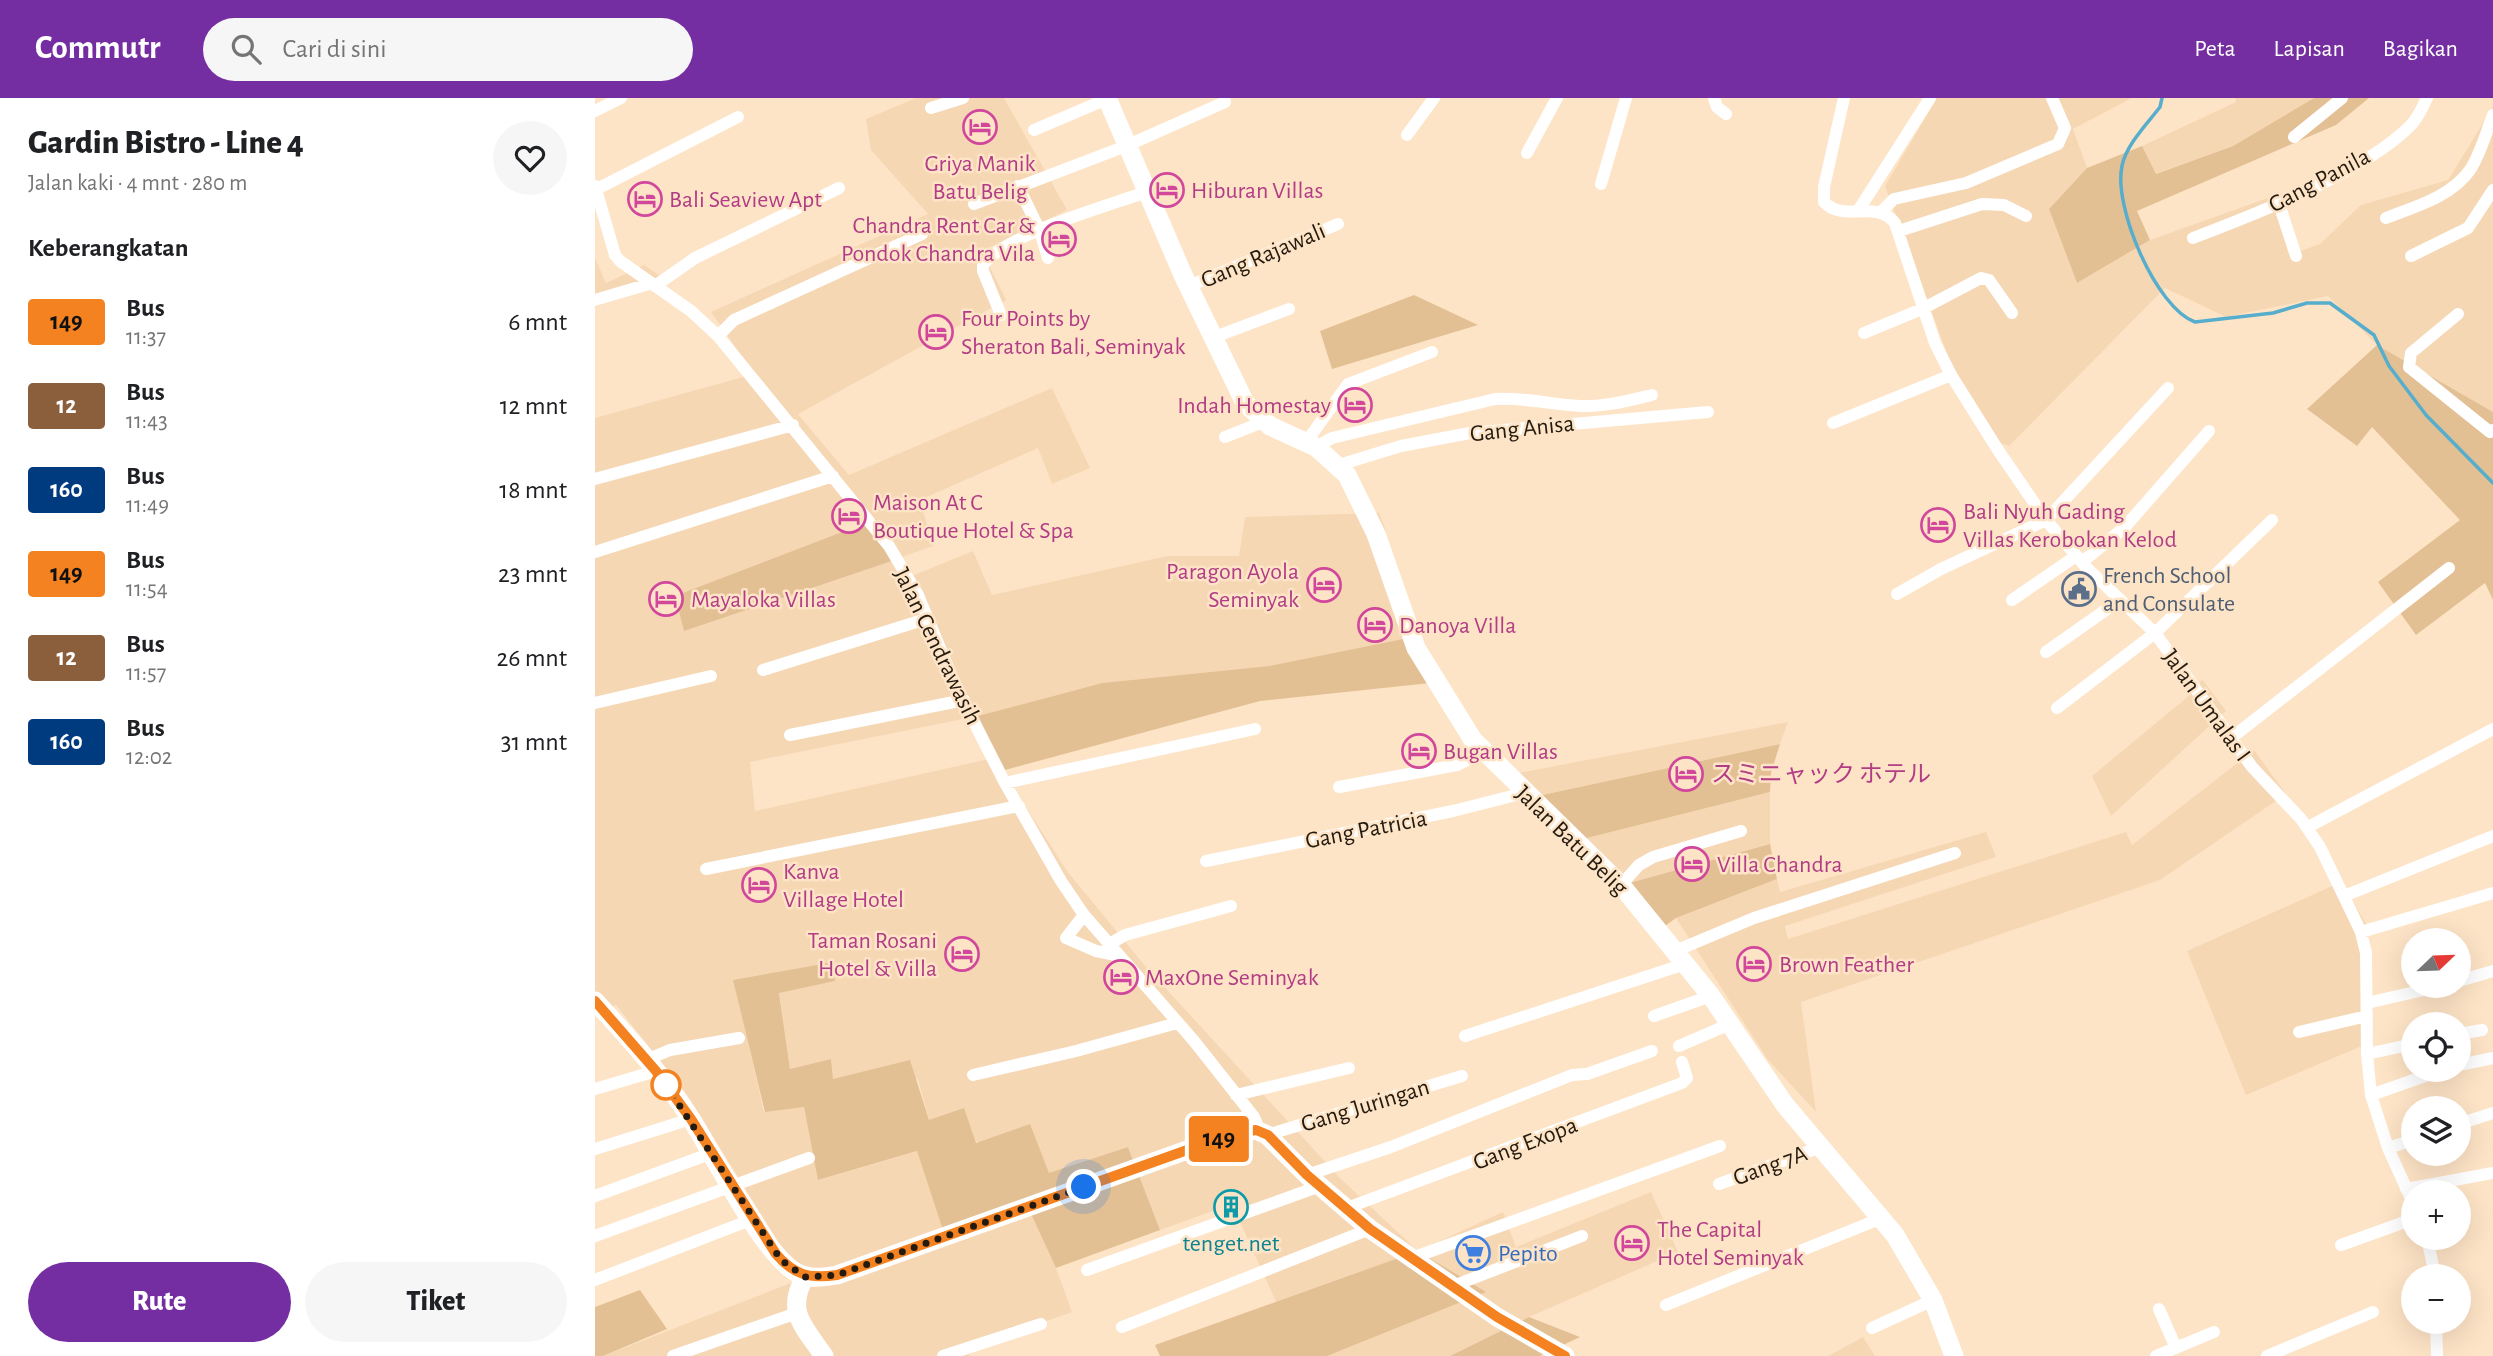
<!DOCTYPE html>
<html lang="id">
<meta charset="utf-8">
<style>
:root{--surface:#fff;--page:#f6f6f6;--text:#202124;--muted:#757577;--accent:#752ea1}
body{margin:0;font-family:"Alegreya Sans","Noto Sans JP",sans-serif;background:var(--page);color:var(--text);height:100vh;display:flex;flex-direction:column;font-size:26px;white-space:nowrap}
*{box-sizing:border-box;margin:0}
p{font-size:23px;color:var(--muted)}
.icon{flex:none;width:38px;height:38px;fill:none;stroke:currentColor;stroke-width:2;stroke-linecap:round;stroke-linejoin:round}
.map{position:relative;flex:1;overflow:hidden}
.side{display:flex;flex-direction:column;background:var(--surface);width:595px}
.side>*{flex:none}
.badge{padding:0 14px;border-radius:5px;font-size:24px;line-height:46px}
.needle{width:46px;rotate:67deg}
.fabs{position:absolute;left:1806px;top:830px;display:grid;gap:14px}
.fabs a{display:grid;place-items:center;width:70px;height:70px;border-radius:50%;background:var(--surface);box-shadow:0 7px 28px #0002;font-size:35px}
.you{position:absolute;width:35px;height:35px;margin:-18px;border:5px solid #fff;border-radius:50%;background:#1a73e8;box-shadow:0 0 0 10px #1a73e833}
.map>.badge{position:absolute;translate:-50% -50%;box-shadow:0 0 0 4px #fff}
h2{padding:0 28px;font-size:26px;line-height:63px}
.round{display:grid;place-items:center;flex:none;width:74px;height:74px;border-radius:37px;background:var(--page)}
.summary{display:flex;align-items:center;justify-content:space-between;height:119px;padding:0 28px}
h1{font-size:33px;font-weight:800;line-height:52px}
.cta{display:flex;gap:14px;margin-top:auto;padding:14px 28px}
.cta a{flex:1;height:80px;border-radius:42px;background:var(--accent);color:#fff;font-size:28px;font-weight:800;line-height:80px;text-align:center}
.cta a+a{background:var(--page);color:var(--text)}
ul{padding:0;list-style:none}
li{display:flex;align-items:center;gap:21px;height:84px;padding:0 28px}
li div{flex:1}
li b{display:block;font-size:26px}
li em{font-style:normal}
li .badge{min-width:77px;font-weight:700;text-align:center}
header{display:flex;align-items:center;gap:42px;box-sizing:border-box;height:98px;padding:0 35px;background:var(--accent);color:#fff}
header strong{font-size:33px}
nav{display:flex;gap:38px;margin-inline-start:auto;font-size:24px}
.search{width:490px;height:63px;background:var(--page);display:flex;align-items:center;gap:18px;box-sizing:border-box;padding:0 24px;border-radius:38px;color:var(--muted);font-size:26px}
main{display:flex;flex:1;min-height:0}
.map>svg:first-child{display:block}
</style>
<header>
<strong>Commutr</strong>
<div class="search"><svg class="icon" aria-label="search" viewBox="0 0 24 24"><circle cx="10" cy="10" r="6"/><path d="M15 15l6 6"/></svg>Cari di sini</div>
<nav><a>Peta</a><a>Lapisan</a><a>Bagikan</a></nav>
</header>
<main>
<section class="side">
<div class="summary"><div><h1>Gardin Bistro - Line 4</h1><p>Jalan kaki · 4 mnt · 280 m</p></div><a class="round"><svg class="icon" aria-label="heart" viewBox="0 0 24 24"><path d="M12 20l-8-8c-3-5 5-10 8-4 3-6 11-1 8 4z"/></svg></a></div>
<h2>Keberangkatan</h2>
<ul>
<li><span class="badge" style="background:#f58220;color:#111">149</span><div><b>Bus</b><p>11:37</p></div><em>6 mnt</em></li>
<li><span class="badge" style="background:#8b5e3c;color:#fff">12</span><div><b>Bus</b><p>11:43</p></div><em>12 mnt</em></li>
<li><span class="badge" style="background:#003b80;color:#fff">160</span><div><b>Bus</b><p>11:49</p></div><em>18 mnt</em></li>
<li><span class="badge" style="background:#f58220;color:#111">149</span><div><b>Bus</b><p>11:54</p></div><em>23 mnt</em></li>
<li><span class="badge" style="background:#8b5e3c;color:#fff">12</span><div><b>Bus</b><p>11:57</p></div><em>26 mnt</em></li>
<li><span class="badge" style="background:#003b80;color:#fff">160</span><div><b>Bus</b><p>12:02</p></div><em>31 mnt</em></li>
</ul>
<div class="cta"><a>Rute</a><a>Tiket</a></div>
</section>
<div class="map">
<svg width="1898" height="1258" viewBox="0 0 1898 1258">
<rect width="100%" height="100%" fill="#fee4c6"/>
<path fill="#f6d7b4" fill-rule="evenodd" d="M321,0h88l63,112 -85,41 24,49 -208,114 51,61 203,-87 38,80 -38,16 -14,-36 -118,52 13,46 -37,13 11,19 66,-27 19,44 175,-39h72l6,-39 134,-4 6,15 9,55 19,54 -144,29 -167,17 -124,33 -228,46 5,49 243,-54 26,47 43,67 79,96 195,212 77,72 85,-39 13,35 135,-55 27,60 -149,65 -79,39h-123l158,-64 -67,-41 -142,51 -44,-98 -72,26 -32,-83 -79,27 -120,-54 -11,-41h-86l-1,-20 -41,10 -11,-77 56,-11 -1,-19 -100,19 30,131 40,-6 15,74 99,-29 107,50 31,67 16,44 -104,37 2,7h-367l198,-77 -113,-183 -72,-91 -21,7v-594l159,-44 -43,-62 217,-98 -57,-64 -5,-31zM300,462l-211,70 -9,-34z
M1342,0h195l-59,31 14,39 -38,41 28,74 73,-43 132,-47 13,60 25,-9 41,-39 87,-25 45,-73v305l-116,-67 -49,-49 -102,21 -61,-29 -156,158 -12,-4 -45,-75 -67,-181z
M1640,0h79l-81,48 -78,28 -13,-28 94,-44z
M0,160l11,25 38,-18 26,18 -75,24z
M1607,581l24,32 -115,105 -19,-40 104,-86z
M1193,624l-8,22 -247,53 -20,-23z
M1659,652l32,44 -126,86 -359,122 15,110 -48,-52 -92,-142 101,-39 3,13 206,-60 10,25 -211,69 3,13 338,-107 6,13z
M1175,694v52l-144,40 -43,-45z
M1746,784l27,45 1,116 -123,52 -59,-144z
M1268,1239l12,19h-47z"/>
<path fill="#e3c094" d="M1719,0h55l-33,27 -199,86 13,29 -73,43 -28,-74 38,-41 55,-22 14,28 77,-28z
M819,197l64,30 -146,44 -12,-38z
M1782,247l116,67v188l-8,-17 -69,52 -38,-53 82,-62 -88,-93 -15,19 -50,-37z
M281,421l19,41 -211,71 -9,-35z
M818,539l27,45 -180,19 -255,69 -27,-54 124,-33 167,-17z
M1185,646l-9,29 -1,19 -187,47 -50,-42z
M1175,746l7,35 -101,39 -11,8 -39,-42z
M239,864l1,19 -56,12 11,76 41,-10 2,20 77,-19 19,60 35,-12 12,35 54,-19 19,49 79,-26 32,83 -104,38 -31,-67 -82,29 -26,-79 -99,29 -14,-73 -39,5 -32,-132z
M823,1153l68,41 -159,64h-167l-5,-11z
M45,1192l27,39 -64,27h-8v-49z
M934,1219l51,20 -40,19h-90z"/>
<g fill="none" stroke-linecap="round" stroke-linejoin="round">
<path stroke="#57adcc" stroke-width="3.5" d="M1567,0l-2,9c-13,17 -34,38 -38,59 -9,41 34,142 73,156l78,-9 34,-10h23l44,32 15,31 37,49 67,68"/>
<path stroke="#fff" stroke-width="12" d="M1119,0l3,9 9,7
M1249,0l-20,89v15c19,21 52,-3 71,21l40,120 16,32 47,75 48,70 40,47 69,66 97,134 49,52 19,28 41,85 5,21 1,101 4,41 17,53 25,55
M336,10l32,-10
M0,13l26,-13
M439,32l73,-31
M812,37l27,-37
M1699,39l48,-39
M932,55l30,-55
M1006,86l25,-86
M0,88l20,69 5,6 71,50 27,25 171,210 29,49 39,94 48,94 56,98 23,34 110,126 60,76 6,14
M423,88l22,45 8,27
M0,92l143,-73
M379,106l152,-58 99,-44
M1684,106l17,52
M1263,113l72,-113
M1286,114l13,-13 72,-16 92,-39 7,-16 -13,-30
M1791,120c28,-11 65,-21 84,-48 10,-15 16,-37 23,-55
M1304,133l83,-27 22,1 22,11
M1598,140c63,-24 170,-65 217,-112 8,-8 12,-18 17,-28
M1816,158l57,-28 25,-38
M60,188l40,-28 144,-70
M594,188l149,-62
M0,202l54,-16
M1863,216l-47,39 -2,14 81,65 3,-2
M406,217l-18,-44v-6c22,-31 125,-59 163,-73
M1269,235l58,-24 59,-31 8,2 23,33
M123,238l16,-16 188,-86
M617,240l77,-29
M1238,325l118,-48
M630,339l38,-15
M712,343l41,-57 84,-32
M721,349l16,-9 163,-39c29,-2 58,6 87,7 23,1 48,-6 70,-11
M744,367l62,-19 69,-13 238,-21
M0,381l198,-54
M0,454l238,-76
M1487,464l42,-34 85,-97
M1302,496l44,-25 105,-49 122,-132
M1417,502l64,-44
M1451,554l74,-52
M168,572l163,-51
M0,605l116,-27
M1462,610l98,-75 117,-113
M195,637l174,-35
M1635,641l219,-171
M410,685l250,-54
M744,689l118,-22 27,-13
M1713,729l185,-98
M611,763l247,-50 71,-18
M111,771l313,-63
M1026,787l18,-20 14,-8 88,-26
M1749,798l149,-60
M489,817l-18,23 30,13 20,4
M1766,834l132,-39
M513,847l17,-10 106,-29
M1080,853l79,-33 201,-65
M1864,883l34,-10
M1772,905l78,-18
M1059,918l57,-20
M1704,934l68,-16
M1864,936l23,-4
M870,938l220,-72
M1084,948l51,-22
M1772,956l46,-10
M51,962l24,-10 69,-12
M1864,967l34,-7
M378,977l103,-24 101,-28
M0,991l61,-18
M641,997l113,-27
M1776,997l74,-26
M1864,1026l34,-11
M672,1037l195,-59
M1793,1050l25,-8
M0,1051l96,-30
M712,1077l84,-28 181,-72 15,-1 65,-23
M1124,1086l102,-37
M1811,1091l87,-16
M0,1098l117,-43
M749,1111l338,-126 5,-5 -5,-16
M0,1138l214,-78
M1832,1139l8,39
M1746,1147l72,-26
M817,1160l308,-112
M492,1172l233,-84
M0,1182l158,-61
M858,1188l129,-50
M1071,1207l216,-87
M1564,1211l17,39
M1841,1223l1,35
M527,1229l248,-98
M1277,1230l61,-28
M78,1258l124,-43
M348,1258l98,-32
M1561,1258l58,-24
M1672,1258l106,-44"/>
<path stroke="#fff" stroke-width="19" d="M512,0l76,177 62,128 25,23 46,21 31,28 29,59 40,114 57,92 148,145 90,111 74,109 110,130 38,65 21,56
M0,903c35,38 70,77 98,121 23,37 66,123 98,147 14,11 29,9 46,6l395,-141 24,-4 11,5 40,40 63,54 127,88 68,39
M210,1179c-20,34 -1,50 19,79"/>
</g>
<g fill="none" stroke-linecap="round" stroke-linejoin="round">
<g stroke="#fff" stroke-width="16">
<path id="line" d="M0,903l61,70 35,48 85,135c18,21 33,25 61,21l395,-141 24,-4 12,5 39,40 63,54 127,88 68,39"/>
</g>
<use href="#line" stroke="#f58220" stroke-width="10"/>
<path stroke="#241b10" stroke-width="7" stroke-dasharray="0 12.6" d="M71,987l115,175 24,17 32,-2 247,-88"/>
</g>
<defs>
<g id="hotel-ring" transform="scale(1.75)"><circle r="9.5" fill="#fee4c6" stroke="#d1479c" stroke-width="1.5"/><path d="M-6-4.5h1.5V1H6V5H4.5V3h-9V5H-6ZM-4 0a1.8 1.8 0 1 1 3.6 0ZM.5 0V-2.5h3Q6-2.5 6 0Z" fill="#d1479c"/></g>
<g id="civic-ring" transform="scale(1.75)"><circle r="9.5" fill="#fee4c6" stroke="#5c6f8a" stroke-width="1.5"/><path d="M-.6-6.5H3V-4.5H.6V-3L4-1V1h2V6H-6V1h2V-1L-.6-3ZM-1.2 2.5V6h2.4V2.5Z" fill="#5c6f8a"/></g>
<g id="building-ring" transform="scale(1.75)"><circle r="9.5" fill="#fee4c6" stroke="#0f9aa8" stroke-width="1.5"/><path d="M-4-6H4V6H1V3H-1V6H-4ZM-2.5-4.3h1.7v1.8h-1.7ZM.8-4.3h1.7v1.8H.8ZM-2.5-1h1.7V.8h-1.7ZM.8-1h1.7V.8H.8Z" fill="#0f9aa8"/></g>
<g id="supermarket-ring" transform="scale(1.75)"><circle r="9.5" fill="#fee4c6" stroke="#3f7fe0" stroke-width="1.5"/><path d="M-6-5.5h2.5l.6 2H6L4.5 2H-2.5L-4.4-4H-6ZM-1.5 3.2a1.3 1.3 0 1 0 .1 0ZM3 3.2a1.3 1.3 0 1 0 .1 0Z" fill="#3f7fe0"/></g>
</defs>
<g fill-rule="evenodd">
<use href="#hotel-ring" x="385" y="29"/>
<use href="#hotel-ring" x="572" y="92"/>
<use href="#hotel-ring" x="50" y="101"/>
<use href="#hotel-ring" x="464" y="141"/>
<use href="#hotel-ring" x="341" y="234"/>
<use href="#hotel-ring" x="760" y="307"/>
<use href="#hotel-ring" x="254" y="418"/>
<use href="#hotel-ring" x="1343" y="427"/>
<use href="#hotel-ring" x="729" y="487"/>
<use href="#civic-ring" x="1484" y="491"/>
<use href="#hotel-ring" x="71" y="501"/>
<use href="#hotel-ring" x="780" y="527"/>
<use href="#hotel-ring" x="824" y="653"/>
<use href="#hotel-ring" x="1091" y="676"/>
<use href="#hotel-ring" x="1097" y="766"/>
<use href="#hotel-ring" x="164" y="787"/>
<use href="#hotel-ring" x="367" y="856"/>
<use href="#hotel-ring" x="1159" y="866"/>
<use href="#hotel-ring" x="526" y="879"/>
<use href="#building-ring" x="636" y="1109"/>
<use href="#hotel-ring" x="1037" y="1145"/>
<use href="#supermarket-ring" x="878" y="1155"/>
</g>
<circle fill="#fff" stroke="#f58220" stroke-width="3.5" cx="71" cy="987" r="14"/>
<g text-anchor="middle" stroke-width="5" stroke-linejoin="round" paint-order="stroke">
<g font-size="24" fill="#b23c85" stroke="#fee4c6" text-anchor="start">
<text x="385" y="73" text-anchor="middle">Griya Manik<tspan x="385" dy="28">Batu Belig</tspan></text>
<text x="596" y="100">Hiburan Villas</text>
<text x="74" y="109">Bali Seaview Apt</text>
<text x="440" y="135" text-anchor="end">Chandra Rent Car &amp;<tspan x="440" dy="28">Pondok Chandra Vila</tspan></text>
<text x="366" y="228">Four Points by<tspan x="366" dy="28">Sheraton Bali, Seminyak</tspan></text>
<text x="736" y="315" text-anchor="end">Indah Homestay</text>
<text x="278" y="412">Maison At C<tspan x="278" dy="28">Boutique Hotel &amp; Spa</tspan></text>
<text x="1368" y="421">Bali Nyuh Gading<tspan x="1368" dy="28">Villas Kerobokan Kelod</tspan></text>
<text x="704" y="481" text-anchor="end">Paragon Ayola<tspan x="704" dy="28">Seminyak</tspan></text>
<text x="96" y="509">Mayaloka Villas</text>
<text x="804" y="535">Danoya Villa</text>
<text x="848" y="661">Bugan Villas</text>
<text x="1116" y="684">スミニャック ホテル</text>
<text x="1122" y="774">Villa Chandra</text>
<text x="188" y="781">Kanva<tspan x="188" dy="28">Village Hotel</tspan></text>
<text x="342" y="850" text-anchor="end">Taman Rosani<tspan x="342" dy="28">Hotel &amp; Villa</tspan></text>
<text x="1184" y="874">Brown Feather</text>
<text x="550" y="887">MaxOne Seminyak</text>
<text x="1062" y="1139">The Capital<tspan x="1062" dy="28">Hotel Seminyak</tspan></text>
</g>
<g font-size="24" fill="#241b10" stroke="#fee4c6">
<text transform="translate(1724 82) rotate(-28)" y="8">Gang Panila</text>
<text transform="translate(668 157) rotate(-23)" y="8">Gang Rajawali</text>
<text transform="translate(927 330) rotate(-6)" y="8">Gang Anisa</text>
<text transform="translate(343 548) rotate(64)" y="8">Jalan Cendrawasih</text>
<text transform="translate(1612 607) rotate(54)" y="8">Jalan Umalas I</text>
<text transform="translate(771 731) rotate(-11)" y="8">Gang Patricia</text>
<text transform="translate(977 742) rotate(44)" y="8">Jalan Batu Belig</text>
<text transform="translate(770 1007) rotate(-17)" y="8">Gang Juringan</text>
<text transform="translate(930 1045) rotate(-21)" y="8">Gang Exopa</text>
<text transform="translate(1175 1067) rotate(-20)" y="8">Gang 7A</text>
</g>
<g font-size="24" fill="#4e5e75" stroke="#fee4c6" text-anchor="start">
<text x="1508" y="485">French School<tspan x="1508" dy="28">and Consulate</tspan></text>
</g>
<g font-size="24" fill="#0d838f" stroke="#fee4c6">
<text x="636" y="1153">tenget.net</text>
</g>
<g font-size="24" fill="#366cbe" stroke="#fee4c6" text-anchor="start">
<text x="903" y="1163">Pepito</text>
</g>
</g>
</svg>
<div class="fabs">
<a><svg class="needle" viewBox="-14 -14 28 28"><path d="M0-13l5 13h-10z" fill="#e53935"/><path d="M0 13l5-13h-10z" fill="#757577"/></svg></a>
<a><svg class="icon" aria-label="locate" viewBox="0 0 24 24"><circle cx="12" cy="12" r="6"/><path d="M12 2v4M12 18v4M2 12h4M18 12h4"/></svg></a>
<a><svg class="icon" aria-label="layers" viewBox="0 0 24 24"><path d="M12 4l9 5-9 5-9-5zM3 14l9 5 9-5"/></svg></a>
<a>+</a>
<a>−</a>
</div>
<div class="you" style="left:489px;top:1089px"></div>
<b class="badge" style="left:624px;top:1041px;background:#f58220;color:#111">149</b>
</div>
</main>
